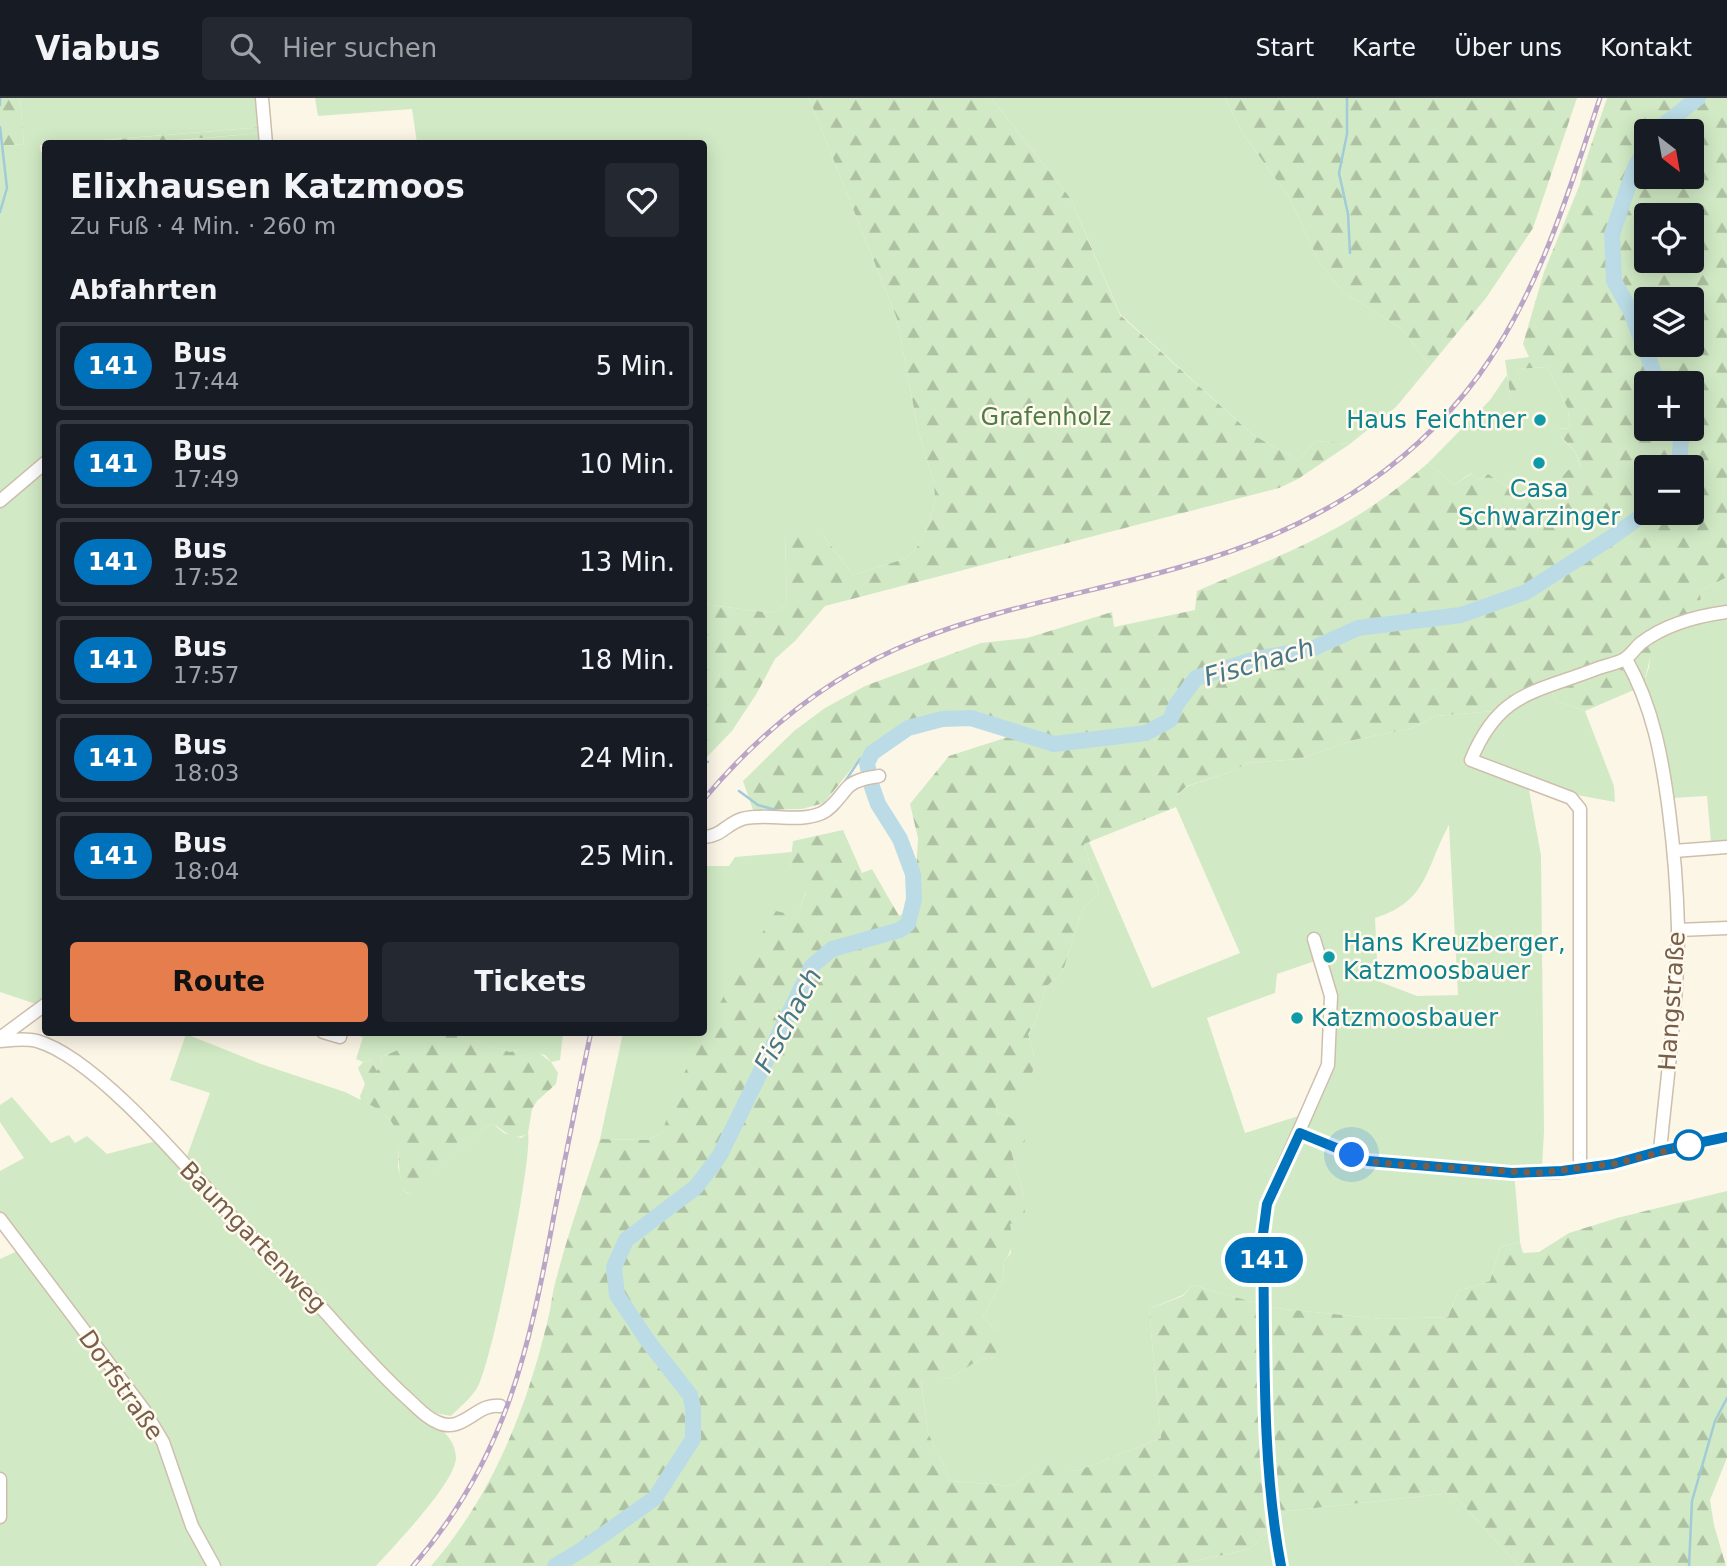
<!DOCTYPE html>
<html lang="de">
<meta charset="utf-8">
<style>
:root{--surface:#171b24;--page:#242831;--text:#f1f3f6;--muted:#9ea1a6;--line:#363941;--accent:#e67d4d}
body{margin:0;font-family:"DejaVu Sans",sans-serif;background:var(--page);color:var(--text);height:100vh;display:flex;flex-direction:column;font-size:26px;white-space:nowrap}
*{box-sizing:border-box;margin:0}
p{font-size:23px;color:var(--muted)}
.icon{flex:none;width:38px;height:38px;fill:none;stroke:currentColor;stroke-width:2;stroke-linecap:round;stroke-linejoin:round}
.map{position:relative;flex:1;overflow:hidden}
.side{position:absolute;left:42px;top:42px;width:665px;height:896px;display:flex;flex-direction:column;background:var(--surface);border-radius:7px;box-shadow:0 4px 18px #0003}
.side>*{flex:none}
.badge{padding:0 14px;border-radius:23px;font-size:24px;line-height:46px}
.needle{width:46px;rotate:149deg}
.buttons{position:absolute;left:1634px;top:21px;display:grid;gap:14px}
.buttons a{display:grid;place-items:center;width:70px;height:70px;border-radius:7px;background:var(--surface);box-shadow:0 4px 18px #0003;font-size:35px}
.you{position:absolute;width:35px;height:35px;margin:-18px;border:5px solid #fff;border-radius:50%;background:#1a73e8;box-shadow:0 0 0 10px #1a73e833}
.map>.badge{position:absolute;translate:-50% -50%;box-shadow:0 0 0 4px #fff}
h2{padding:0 28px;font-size:26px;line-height:63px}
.round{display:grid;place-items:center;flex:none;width:74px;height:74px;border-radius:7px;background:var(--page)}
.head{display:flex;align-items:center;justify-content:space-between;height:119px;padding:0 28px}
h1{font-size:33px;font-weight:700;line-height:52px}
.action{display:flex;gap:14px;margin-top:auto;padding:14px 28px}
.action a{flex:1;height:80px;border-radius:7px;background:var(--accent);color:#111;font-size:28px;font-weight:700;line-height:80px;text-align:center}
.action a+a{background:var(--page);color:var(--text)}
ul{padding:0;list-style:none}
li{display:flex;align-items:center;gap:21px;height:88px;margin:0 14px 10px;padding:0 14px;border:4px solid var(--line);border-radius:7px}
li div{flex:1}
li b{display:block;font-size:26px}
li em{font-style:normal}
li .badge{min-width:77px;font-weight:700;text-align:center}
header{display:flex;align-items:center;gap:42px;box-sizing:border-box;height:98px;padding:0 35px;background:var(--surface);border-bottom:2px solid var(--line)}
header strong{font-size:33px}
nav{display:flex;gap:38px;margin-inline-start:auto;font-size:24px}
.search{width:490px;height:63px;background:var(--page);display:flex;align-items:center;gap:18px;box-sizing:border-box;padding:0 24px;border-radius:7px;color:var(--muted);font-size:26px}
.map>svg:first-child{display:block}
</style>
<header>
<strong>Viabus</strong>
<div class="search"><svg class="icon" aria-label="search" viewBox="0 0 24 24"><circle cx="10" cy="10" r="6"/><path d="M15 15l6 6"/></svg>Hier suchen</div>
<nav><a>Start</a><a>Karte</a><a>Über uns</a><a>Kontakt</a></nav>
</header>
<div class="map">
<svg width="1727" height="1468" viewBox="0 0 1727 1468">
<defs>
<pattern id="forest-firs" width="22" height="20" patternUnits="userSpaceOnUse" patternTransform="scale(1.75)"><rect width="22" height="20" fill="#d1eac5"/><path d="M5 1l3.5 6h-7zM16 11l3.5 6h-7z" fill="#aec1a2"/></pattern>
</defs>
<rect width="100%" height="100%" fill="#fcf6e7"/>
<path fill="#d1eac5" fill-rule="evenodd" d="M20,0h240l1,29 -221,18 1,7h5l-1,305 -45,40v-351l24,-2z
M315,0h494l88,221 21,111 16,53 1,18 -6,23 -11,22 -11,12 -54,17 -30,-40 -38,-2 2,72 -15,8 -68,-9v-460l-287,-1 -5,-34 -94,7z
M991,0h234l18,36 46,63 30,65 24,30 59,37 28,37 -34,41 -46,37 -34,-3 -18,19 -45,-25 -133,-121 -49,-115z
M261,35l1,11h-122z
M1547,269l21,42 2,20 -13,-1c8,20 19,15 23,39l-12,3 -25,29 -27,-6 -28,-19 -9,6 -8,-7 -17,12 -26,-22 62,-63 17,-25 4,25h12l-5,-31z
M45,369l1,533 -10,4 -36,-12v-487z
M1727,479v264l-16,1 -4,-46 -35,2 -29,-112 6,-19 2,-19 8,-11 42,-32 -1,-14z
M1549,589l8,14 28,10 29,75 1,16 -38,-7 -51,-21 15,81 3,276 -2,37 -28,3 6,71 -20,5 -10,34 -32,10 -10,26 -66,2 -108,-11 -82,-23 -9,10 -34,14 12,129 -84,33 -28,-6 -22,9 -14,12 -62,-5 -23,-48 -7,-53 30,-2 29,-19 17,-2 -1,-26 -13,-15 21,-38 -1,-15 8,-10 -1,-30 14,-27 -12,-42 -3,-37 -13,-5 1,-7 37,-50 -6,-21 8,-14 10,-33 17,-16 20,-63 16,-14 -15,-50 5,-2 63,146 88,-35 -64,-146v-11l12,-10 42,-14 18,-9 51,-4 55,-19 58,-12 23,-12 72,-6zM1449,727l9,170 -41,1 -39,-15 -3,-63c54,-17 50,-50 74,-93zM1315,863l11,30 -1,74 -20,49 -60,19 -38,-115 68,-25 2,-19z
M792,754l-2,15 16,25 -9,25 -128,201 -7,15 -15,7 -47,-1 23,-106 81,-1v-166h25l6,-9z
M345,935h86l-29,16 -22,8 2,8 -5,7 -7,-12 -7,2 -7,-3 7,-22z
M446,935h117l-3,27 -9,2 -6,-7 -24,-6 -11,3z
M186,936l75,30 84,28 36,18 16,18 2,10 -1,29 6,24 6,3 75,-67 8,-3 11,9 17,5 7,-5c5,25 -37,234 -51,255 -6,10 -17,19 -26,28l-16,-3 -7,6c13,9 27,20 28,38 1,24 -62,89 -80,109h-376v-307l24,-11 -24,-32v-45l24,-13 -24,-36v-17l12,-8 39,46 18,-8 6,8 12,-7 20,18 49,-13 27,26 27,-74 -40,-13z
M1452,1395l67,73h-347l78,-17 37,-38z"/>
<path fill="url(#forest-firs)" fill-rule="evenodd" d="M0,0h20l4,46 -24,2z
M809,0h182l80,101 49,116 133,120 45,25 18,-19 34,3 -52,35 -19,9 -454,118 -30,35 -20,18 -18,34 -25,38 -28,29v-156l68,9 15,-8 -2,-72 14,-7 24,9 30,40 54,-17 11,-12 11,-22 6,-23 -1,-18 -16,-53 -21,-111z
M1225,0h352l-44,130 -47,70 -56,68 -28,-37 -59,-37 -24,-30 -30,-65 -46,-63z
M1607,0h120v479l-27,14 1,14 -4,18c-53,13 -40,19 -54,63l-58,25 -28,-10 -8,-14 -42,23 -72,6 -23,12 -58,12 -55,19 -51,4 -18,9 -43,14 -11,10v11l-92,37 15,50 -16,14 -20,63 -17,16 -10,33 -8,14c2,7 5,15 6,23 0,22 -10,52 -37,48l-1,7 13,5 14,10 2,14 -13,13 12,42 1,23 -15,5c3,16 4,26 -7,39l1,15 -21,38 13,15 11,18 -10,8 -17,2 -29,19 -30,3 7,52 23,48 62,5 14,-12 22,-10 28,7 84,-33 -12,-129 34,-13 9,-11 82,23 108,11 66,-2 10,-26 32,-10 10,-34 20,-5 3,11 16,-1 30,-19 48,-15 110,-27v267l-17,42 4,25 12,41h-207l-67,-73 -165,18 -37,38 -78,17h-741c60,-69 95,-155 116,-243 3,-10 4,-21 6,-31 12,-51 31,-102 47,-153l47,1 15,-7 16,-48 51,-99 47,-75 21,5 9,-23 -13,-9 -3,-17 3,-26 50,-11 19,43 10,-4 27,47 15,-9 4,-69 -8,-34 39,-48 84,-27 -92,-12 -35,6 -38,25 -44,55 -22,6 -49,1 -10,-29 51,-50 31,-23 40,-22 116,-43 46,-5 85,-26 2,15 81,-17 2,-19c51,-22 105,-42 153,-71 27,-16 54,-36 78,-57l26,22 18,-12 7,7 9,-6 28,19 27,6 25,-29 12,-4c-4,-22 -14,-19 -24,-38l14,1 -2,-20 -21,-42 -29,2 6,31h-13l-6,-40 24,-3 -6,-13 21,-72 36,-88 3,-15zM1647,33h45v46h-45zM1647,117h45v46h-45zM1647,201h45v46h-45zM1647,285h45v46h-45zM1647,369h45v46h-45z
M261,29v6l-121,10 -81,1z
M446,934l64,20 11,-3 14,1 16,12 7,11 -2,11 -19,17 -5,8 -4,24c-14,10 -23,-2 -35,-9l-8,3 -74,67 -7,-3c-14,-42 11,-69 -43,-90l-1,-5 5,-12 -7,-16 5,-6 7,-2 7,11 5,-6 -2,-8c26,-7 38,-25 66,-25z"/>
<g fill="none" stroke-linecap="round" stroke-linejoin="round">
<path stroke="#a1cbd8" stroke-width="2.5" d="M1347,0v36l-8,39 9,41 2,39
M0,7v-7
M0,29l7,61 -7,24
M704,662l4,2
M844,685l16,-24 12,-6
M739,693l19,14 21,6
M817,711l12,-8
M789,714l18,-1
M1689,1468l3,-65 23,-80 12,-23"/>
<path stroke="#bbdce6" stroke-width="16" d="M1656,33l42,-33
M1647,49l-12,20 -23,67 2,47 16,29 28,73
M1676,331l5,10 -2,28
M555,1468l28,-17 72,-51 38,-59v-31l-3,-13 -40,-51 -33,-49 -3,-28 12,-27 70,-53 24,-32 92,-189 20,-17 68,-19 8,-6 6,-25 -1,-25 -13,-35 -22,-35 -7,-20 -4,-21 5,-10 36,-25 34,-9 29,-1 83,26 92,-11 24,-13 6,-15 20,-27 60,-19 58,-11 44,-20 103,-13 65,-23 83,-53 38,-27"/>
<g stroke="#cebfad" stroke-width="15">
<path id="minor" d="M262,0l4,46
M0,403l46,-39
M1626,561c27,48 36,98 43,152 5,39 8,78 9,117 0,74 -11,149 -18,223
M704,739c18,-1 22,-13 38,-18 26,-7 55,5 80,-6 12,-6 18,-18 27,-27 8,-7 20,-8 30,-10
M1674,753l53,-4
M1678,832l49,-2
M323,934l17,5
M0,940l46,-34
M0,943c12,-1 25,-3 37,0 63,18 161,140 207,189 27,29 57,55 83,84 26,29 51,58 81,85 9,8 17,18 29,23 25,13 40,-20 63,-16
M1300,1035l68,28 144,12 46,-1 55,-8 47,-13 67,-14
M1580,1071v-360l-9,-11 -100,-38c28,-68 63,-67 125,-91 9,-4 22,-5 30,-11 6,-4 10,-11 15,-15 25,-19 56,-27 86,-31
M0,1121l144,191 19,32 29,84 22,40
M0,1381v38
M1281,1468c-20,-106 -16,-224 -18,-332l4,-30 61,-139 3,-69 -17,-57"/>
</g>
<use href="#minor" stroke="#fff" stroke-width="12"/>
<g stroke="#baa5c7" stroke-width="5">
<path id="rail" d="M704,701c57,-68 128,-125 211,-158 87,-35 180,-49 269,-75 118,-33 221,-90 295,-191 60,-83 89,-181 121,-277
M413,1468c93,-107 116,-216 141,-351 12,-61 24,-122 37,-183"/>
</g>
<use href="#rail" stroke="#fffaed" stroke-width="2.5" stroke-dasharray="8" stroke-linecap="butt"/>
</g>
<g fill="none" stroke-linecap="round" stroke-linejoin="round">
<g stroke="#fff" stroke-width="16">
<path id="line" d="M1281,1468c-20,-104 -16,-225 -18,-332l4,-30 33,-71 68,28 144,12 50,-2 51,-7 47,-13 67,-14"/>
</g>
<use href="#line" stroke="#0072bc" stroke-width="10"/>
<path stroke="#765e4b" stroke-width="7" stroke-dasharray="0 12.6" d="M1352,1057l16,6 24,3 146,9 75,-9 76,-19"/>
</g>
<g fill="#0f9aa8" stroke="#fffaed" stroke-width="2.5">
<circle cx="1540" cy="322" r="7"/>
<circle cx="1539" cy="365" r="7"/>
<circle cx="1329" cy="859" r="7"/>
<circle cx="1297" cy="920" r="7"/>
</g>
<circle fill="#fff" stroke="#0072bc" stroke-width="3.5" cx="1689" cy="1047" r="14"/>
<g text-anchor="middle" stroke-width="5" stroke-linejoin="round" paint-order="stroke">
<g font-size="24" fill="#4e7c42" stroke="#fffaed">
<text x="1046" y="327">Grafenholz</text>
</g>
<g font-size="24" fill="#0d838f" stroke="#fffaed" text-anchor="start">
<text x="1526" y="330" text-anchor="end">Haus Feichtner</text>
<text x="1539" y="399" text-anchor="middle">Casa<tspan x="1539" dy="28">Schwarzinger</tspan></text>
<text x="1343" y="853">Hans Kreuzberger,<tspan x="1343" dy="28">Katzmoosbauer</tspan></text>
<text x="1311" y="928">Katzmoosbauer</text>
</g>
<g font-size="24" fill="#765e4b" stroke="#fffaed">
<text transform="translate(1672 903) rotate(-86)" y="8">Hangstraße</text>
<text transform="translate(253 1139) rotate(46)" y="8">Baumgartenweg</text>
<text transform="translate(121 1287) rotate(55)" y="8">Dorfstraße</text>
</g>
<g font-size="26" font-style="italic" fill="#44788a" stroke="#fffaed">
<text transform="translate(1259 564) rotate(-16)" y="9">Fischach</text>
<text transform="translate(788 922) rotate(-62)" y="9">Fischach</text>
</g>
</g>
</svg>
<div class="buttons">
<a><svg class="needle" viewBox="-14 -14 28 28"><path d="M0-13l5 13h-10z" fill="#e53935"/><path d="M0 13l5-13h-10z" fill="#9ea1a6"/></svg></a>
<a><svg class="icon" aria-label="locate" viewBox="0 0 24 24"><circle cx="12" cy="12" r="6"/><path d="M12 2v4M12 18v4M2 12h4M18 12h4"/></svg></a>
<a><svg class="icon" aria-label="layers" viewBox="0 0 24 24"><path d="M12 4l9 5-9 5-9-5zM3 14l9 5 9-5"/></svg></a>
<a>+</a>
<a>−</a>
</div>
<div class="you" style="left:1352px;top:1057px"></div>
<b class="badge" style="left:1264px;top:1162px;background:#0072bc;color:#fff">141</b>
<section class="side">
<div class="head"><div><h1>Elixhausen Katzmoos</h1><p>Zu Fuß · 4 Min. · 260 m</p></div><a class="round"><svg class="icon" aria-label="heart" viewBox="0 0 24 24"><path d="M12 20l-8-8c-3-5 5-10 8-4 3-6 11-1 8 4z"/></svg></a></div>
<h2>Abfahrten</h2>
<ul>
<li><span class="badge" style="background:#0072bc;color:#fff">141</span><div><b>Bus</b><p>17:44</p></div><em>5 Min.</em></li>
<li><span class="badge" style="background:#0072bc;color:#fff">141</span><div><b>Bus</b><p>17:49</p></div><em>10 Min.</em></li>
<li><span class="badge" style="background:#0072bc;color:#fff">141</span><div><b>Bus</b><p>17:52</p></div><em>13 Min.</em></li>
<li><span class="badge" style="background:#0072bc;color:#fff">141</span><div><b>Bus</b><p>17:57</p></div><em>18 Min.</em></li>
<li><span class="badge" style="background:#0072bc;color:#fff">141</span><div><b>Bus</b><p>18:03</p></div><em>24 Min.</em></li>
<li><span class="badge" style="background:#0072bc;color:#fff">141</span><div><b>Bus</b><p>18:04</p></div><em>25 Min.</em></li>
</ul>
<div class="action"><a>Route</a><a>Tickets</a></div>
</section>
</div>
